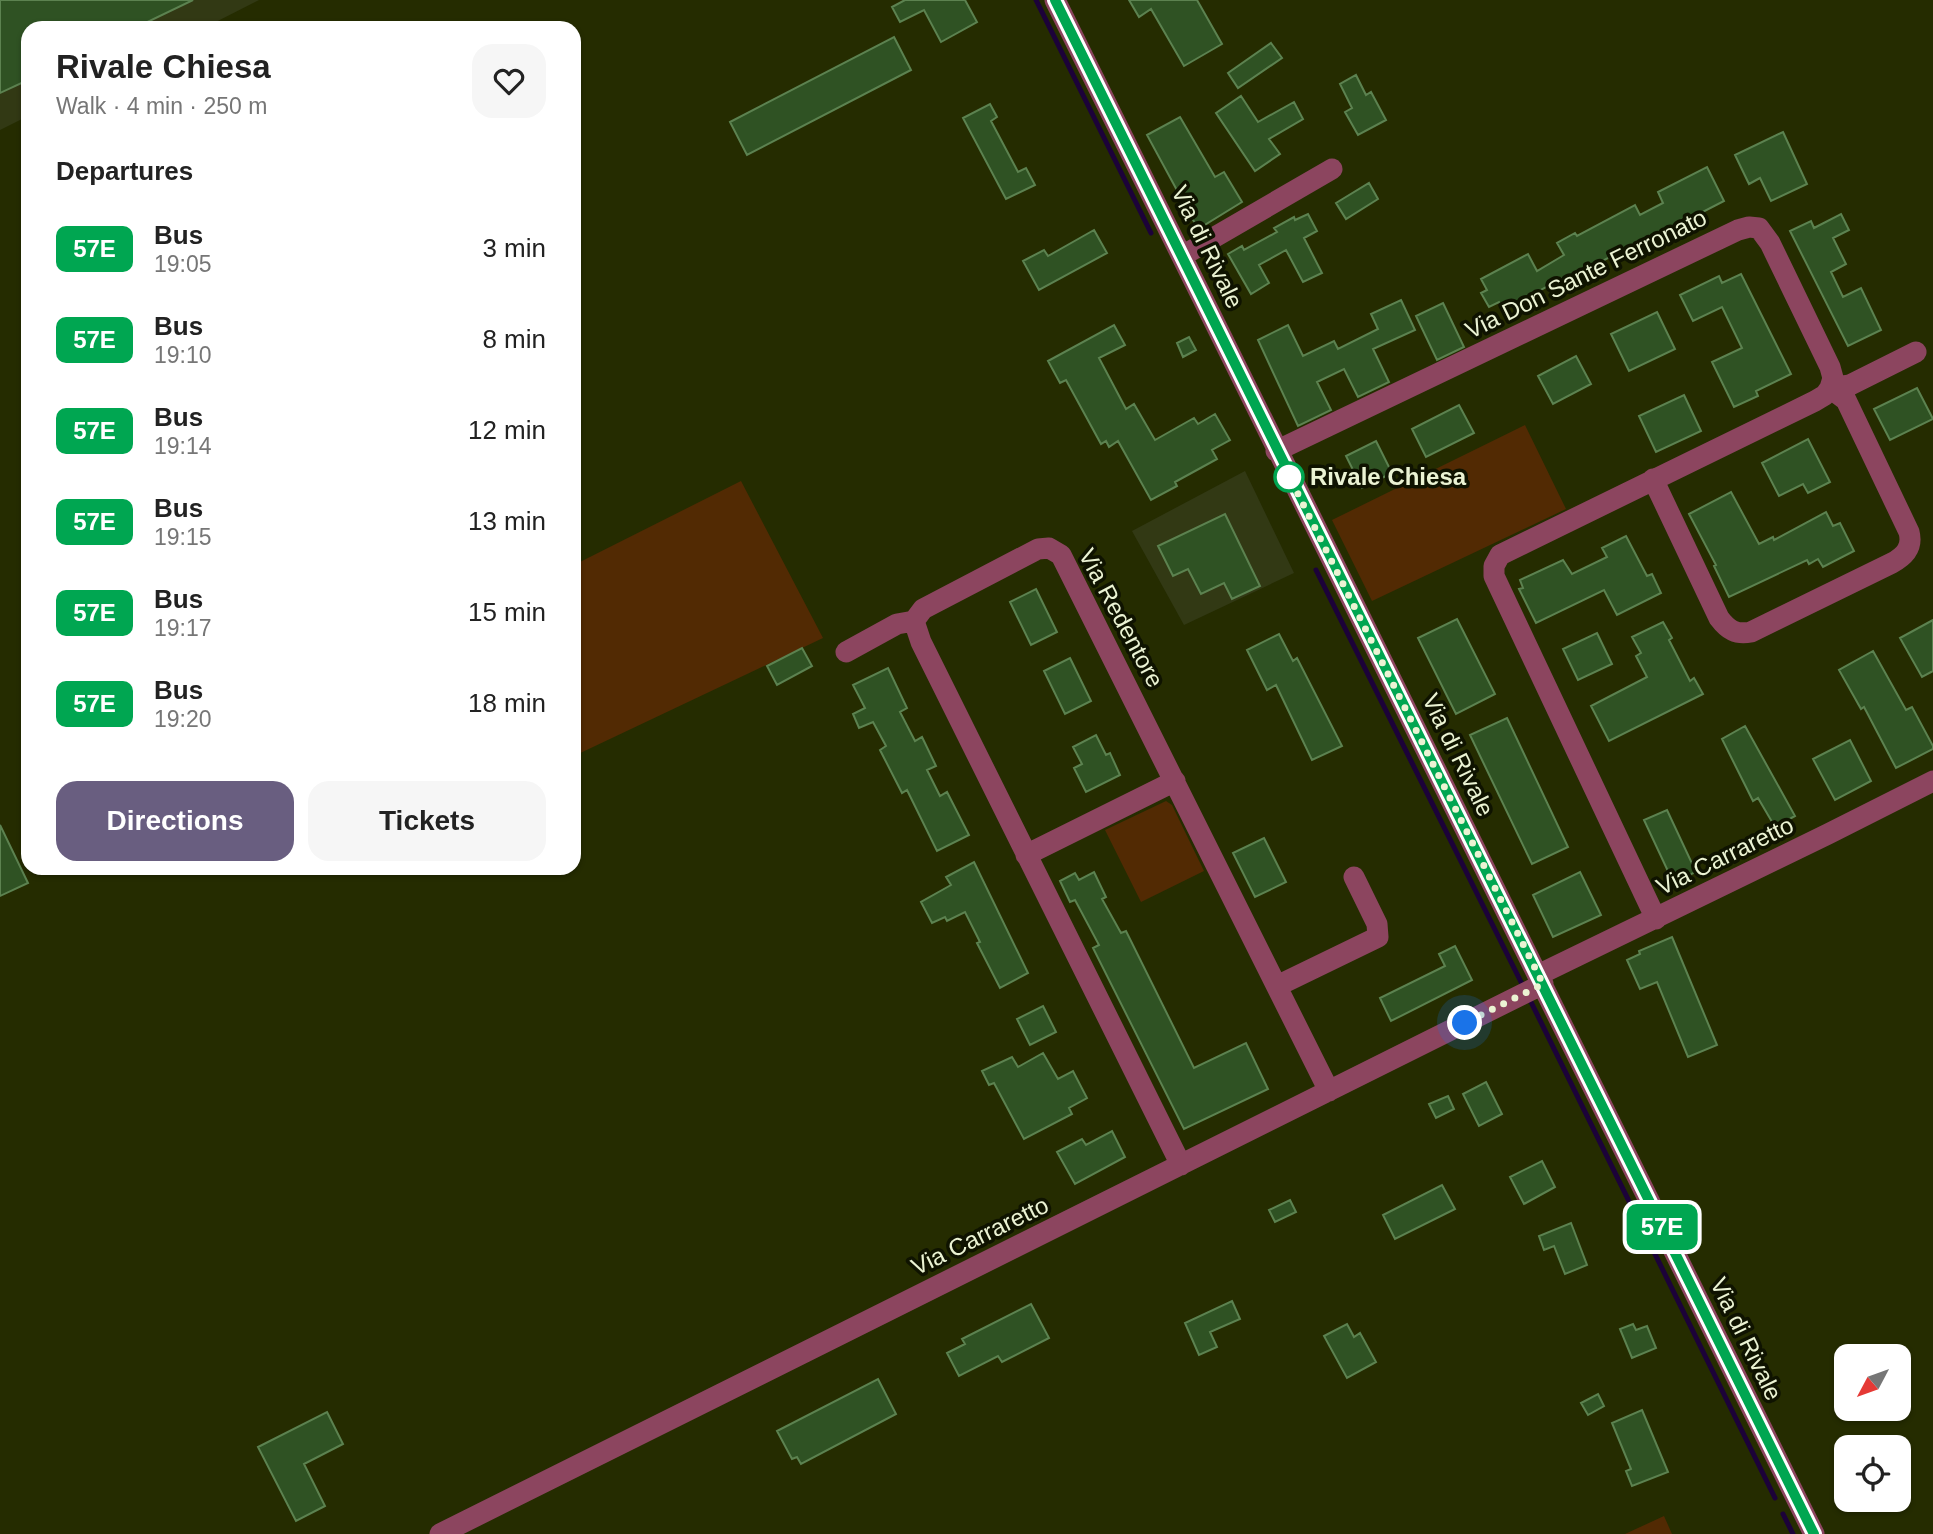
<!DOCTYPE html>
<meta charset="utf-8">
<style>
:root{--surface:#fff;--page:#f6f6f6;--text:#222;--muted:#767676;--accent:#695e80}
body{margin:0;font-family:Helvetica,sans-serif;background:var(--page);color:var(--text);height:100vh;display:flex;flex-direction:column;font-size:26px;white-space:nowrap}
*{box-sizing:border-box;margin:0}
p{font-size:23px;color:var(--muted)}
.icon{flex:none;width:38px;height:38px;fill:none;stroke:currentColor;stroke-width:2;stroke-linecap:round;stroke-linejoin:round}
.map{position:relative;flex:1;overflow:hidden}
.drawer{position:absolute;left:21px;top:21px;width:560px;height:854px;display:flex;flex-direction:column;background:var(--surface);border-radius:21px;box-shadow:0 2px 5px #0004}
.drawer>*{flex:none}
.badge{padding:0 14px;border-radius:10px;font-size:24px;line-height:46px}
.needle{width:46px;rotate:229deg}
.controls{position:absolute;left:1834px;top:1344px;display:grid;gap:14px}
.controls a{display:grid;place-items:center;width:77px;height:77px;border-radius:14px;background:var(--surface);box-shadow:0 2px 5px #0004;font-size:35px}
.you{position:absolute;width:35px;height:35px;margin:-18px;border:5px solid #fff;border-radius:50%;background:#1a73e8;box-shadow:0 0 0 10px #1a73e833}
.map>.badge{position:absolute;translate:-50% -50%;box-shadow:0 0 0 4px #fff}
h2{padding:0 35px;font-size:26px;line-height:63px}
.round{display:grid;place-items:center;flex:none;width:74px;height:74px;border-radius:21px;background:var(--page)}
.headline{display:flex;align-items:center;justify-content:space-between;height:119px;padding:0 35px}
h1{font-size:33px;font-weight:800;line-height:52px}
.action{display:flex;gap:14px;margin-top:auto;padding:14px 35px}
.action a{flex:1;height:80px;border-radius:21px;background:var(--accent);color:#fff;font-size:28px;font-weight:800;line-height:80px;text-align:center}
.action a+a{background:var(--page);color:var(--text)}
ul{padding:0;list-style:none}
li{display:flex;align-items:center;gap:21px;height:91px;padding:0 35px}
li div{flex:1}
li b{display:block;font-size:26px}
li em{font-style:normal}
li .badge{min-width:77px;font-weight:700;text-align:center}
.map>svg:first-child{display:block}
</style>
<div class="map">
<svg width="1933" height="1534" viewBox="0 0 1933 1534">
<rect width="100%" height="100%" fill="#252c00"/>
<path fill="#323914" d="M0,0h259l-55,28h-176v88l-28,14z
M1245,471l49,102 -110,52 -52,-94z"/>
<path fill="#522a03" d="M1525,425l41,84 -194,92 -40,-81z
M741,481l82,157 -249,118v-191z
M1166,801l6,4 32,66 -63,31 -36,-72z
M1664,1516l8,18h-47z"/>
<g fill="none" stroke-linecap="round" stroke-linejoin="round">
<path stroke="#1c0239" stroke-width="5" d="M1036,0l115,233
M1316,570l206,414
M1531,1002l244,496
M1783,1514l10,20"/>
</g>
<path fill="#2f5223" stroke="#5c8250" stroke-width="2" d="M0,0h193l-58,28h-107v52l-28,13z
M905,0h60l12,22 -36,20 -17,-32 -24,12 -8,-15z
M1129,0h68l25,44 -38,22 -33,-57 -12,8z
M894,37l17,33 -164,85 -17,-33z
M1271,43l11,15 -44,30 -10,-15z
M1356,75l10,20 5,-3 15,28 -28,15 -13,-23 7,-4 -12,-24z
M1241,96l17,26 36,-20 9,17 -34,20 11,15 -25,17 -39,-58z
M990,104l7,13 -6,4 27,51 8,-4 9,17 -29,14 -43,-81z
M1180,117l35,60 9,-5 18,30 -44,27 -51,-94z
M1783,132l24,52 -36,17 -11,-23 -11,6 -14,-29z
M1707,167l17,34 -70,36 1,1 -30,17 -2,-5 -58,31 -2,-3 -60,32 -4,-8 -10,5 -8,-14 6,-3 -6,-11 47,-25 9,17 27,-16 -7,-12 18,-10 2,3 58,-31 5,10 23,-12 -5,-11z
M1369,183l9,16 -32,20 -10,-16z
M1308,214l9,17 -13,7 18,35 -19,9 -17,-32 -27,15 10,18 -18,11 -23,-40 14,-8 2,4 33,-18 -3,-4 20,-11 1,3z
M1841,214l8,16 -16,8 13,26 -15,8 12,25 18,-9 20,42 -33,16 -58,-115 21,-10 3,7z
M1094,230l13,23 -68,37 -16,-29 21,-11 4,6z
M1741,274l50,100 -35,17 2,5 -24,11 -22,-45 30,-14 -20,-41 -29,14 -13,-26 39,-19 3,7z
M1401,300l14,30 -42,19 16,33 -31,15 -14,-28 -27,13 14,28 -33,16 -40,-86 30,-15 15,31 31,-15 4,8 40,-20 -7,-15z
M1443,303l21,44 -27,13 -21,-44z
M1657,312l18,37 -46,22 -18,-37z
M1114,325l11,20 -26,13 27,51 8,-5 21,36 39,-22 4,6 17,-10 15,26 -18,10 5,9 -42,23 2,4 -26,14 -33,-59 -9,6 -3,-6 -5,3 -35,-64 -6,3 -12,-22z
M1189,337l7,13 -13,7 -6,-14z
M1576,356l15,28 -38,20 -15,-28z
M1917,388l16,31 -43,21 -16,-31z
M1684,395l17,36 -45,21 -17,-36z
M1459,405l15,28 -48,24 -14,-28z
M1808,439l22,43 -22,11 -5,-9 -24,12 -17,-33z
M1376,441l16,32 -30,15 -16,-32z
M1731,492l28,52 14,-7 1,3 52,-28 7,14 7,-3 14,28 -31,16 -5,-8 -9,5 -2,-4 -78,37 -15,-31 2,-1 -27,-51z
M1225,514l35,72 -28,13 -8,-16 -23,11 -13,-25 -15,7 -15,-30z
M1626,536l21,40 5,-2 9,19 -44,22 -13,-25 -68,33 -17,-34 4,-1 -3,-8 43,-20 9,14 35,-17 -5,-9z
M1036,589l21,43 -26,13 -21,-43z
M1457,619l38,75 -39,20 -38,-76z
M1933,620v51l-11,6 -22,-39z
M1663,622l9,16 -3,2 21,41 4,-3 9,16 -94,47 -18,-35 56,-29 -11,-21 5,-3 -9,-16z
M1597,633l15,31 -34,16 -15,-31z
M1279,634l14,27 4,-3 45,88 -30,14 -36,-75 -9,5 -20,-40z
M802,648l10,18 -35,19 -10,-19z
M1873,651l33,59 6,-3 21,39v3l-37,19 -32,-61 -3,2 -22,-39z
M1070,658l21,43 -26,13 -21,-43z
M888,668l19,40 -7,4 15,29 7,-4 14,29 -9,4 13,26 7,-4 22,43 -32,16 -30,-61 -5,3 -22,-43 6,-4 -13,-24 -14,6 -6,-14 12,-6 -12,-23z
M1507,718l61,129 -36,17 -62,-129z
M1745,726l50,90 -20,11 -17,-29 -5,3 -31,-62z
M1096,735l10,20 4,-2 10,22 -34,17 -12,-24 8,-4 -9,-17z
M1850,740l21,41 -36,19 -22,-41z
M1667,810l29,62 -23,10 -29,-62z
M0,825l28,58 -28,13z
M1264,838l22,44 -31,15 -22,-44z
M974,862l54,111 -28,15 -23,-45 3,-1 -15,-30 -18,9 -2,-4 -13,6 -11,-21 30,-17 -5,-8z
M1094,872l12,25 -4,2 19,34 5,-2 68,137 52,-25 22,46 -84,40 -91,-181 6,-3 -24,-45 -5,2 -10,-21 15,-8 4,7z
M1580,872l21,43 -48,22 -20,-42z
M1672,937l45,108 -29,12 -31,-75 -17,7 -13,-29 13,-6 -1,-3z
M1455,946l17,34 -81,41 -11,-23 65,-32 -6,-12z
M1043,1006l13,26 -26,13 -13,-26z
M1043,1053l15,26 15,-8 14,27 -18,10 3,6 -48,25 -30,-56 -5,2 -7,-14 30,-14 6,10z
M1486,1082l16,32 -23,12 -16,-32z
M1448,1096l6,13 -18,9 -7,-14z
M1112,1131l13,26 -50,27 -18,-32 25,-13 4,6z
M1542,1161l13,26 -31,17 -14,-27z
M1442,1185l13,24 -60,30 -12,-24z
M1290,1200l6,12 -21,10 -6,-12z
M1571,1223l16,42 -22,9 -11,-28 -10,4 -5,-14z
M1232,1301l8,18 -30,13 7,15 -18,8 -14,-32z
M1031,1304l18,34 -47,24 -4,-6 -39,20 -12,-23 18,-9 -3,-5z
M1347,1324l7,13 6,-4 16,29 -29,16 -23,-42z
M1633,1324l3,6 11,-4 9,22 -24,10 -12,-29z
M878,1379l18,35 -95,50 -4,-7 -5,2 -15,-28z
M1598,1394l6,12 -16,9 -7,-12z
M1642,1410l26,62 -36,14 -6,-15 5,-2 -19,-46z
M327,1412l16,32 -39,20 21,42 -29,15 -38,-74z"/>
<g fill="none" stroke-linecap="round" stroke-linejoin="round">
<path stroke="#8c455f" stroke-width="21" d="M1055,0l759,1534
M1182,256l150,-87
M1276,451l462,-221 11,-3 10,1 11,15 60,124 3,11 -3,10 16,12 63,132c4,15 -4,24 -17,31l-141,69c-15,3 -23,-2 -32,-14l-66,-139
M914,621l7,21 260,523
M846,652l51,-28 17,-3 9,-12 115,-60 11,-1 12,7 268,536
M1026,855l149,-74
M1656,919l-162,-343v-10l6,-11 315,-154 10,-6 5,-7 20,-3 66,-33
M1538,975l290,-141 105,-53
M1277,986l101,-49 -1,-13 -23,-47
M440,1534l1103,-550"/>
</g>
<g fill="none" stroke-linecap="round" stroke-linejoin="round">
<g stroke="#fff" stroke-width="16">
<path id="line" d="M1055,0l759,1534"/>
</g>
<use href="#line" stroke="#00a651" stroke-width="10"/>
<path stroke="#ebf3d3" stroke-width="7" stroke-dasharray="0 12.6" d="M1289,477l-1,-3 255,510 -78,39"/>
</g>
<circle fill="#fff" stroke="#00a651" stroke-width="3.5" cx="1289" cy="477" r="14"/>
<g text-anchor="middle" stroke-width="7" stroke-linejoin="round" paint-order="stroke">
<g font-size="24" fill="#ebf3d3" stroke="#0f1300">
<text transform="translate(1207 247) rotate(64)" y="8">Via di Rivale</text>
<text transform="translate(1586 274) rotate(-26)" y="8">Via Don Sante Ferronato</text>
<text transform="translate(1121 618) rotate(62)" y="8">Via Redentore</text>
<text transform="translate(1458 755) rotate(64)" y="8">Via di Rivale</text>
<text transform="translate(1725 856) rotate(-26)" y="8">Via Carraretto</text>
<text transform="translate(980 1236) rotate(-26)" y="8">Via Carraretto</text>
<text transform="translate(1746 1339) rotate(64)" y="8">Via di Rivale</text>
</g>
<g font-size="24" font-weight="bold" fill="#ebf3d3" stroke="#0f1300" text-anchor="start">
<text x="1310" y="485">Rivale Chiesa</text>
</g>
</g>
</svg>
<div class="controls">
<a><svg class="needle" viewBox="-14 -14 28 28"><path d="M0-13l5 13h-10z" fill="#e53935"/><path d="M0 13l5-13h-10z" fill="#767676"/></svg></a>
<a><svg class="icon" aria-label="locate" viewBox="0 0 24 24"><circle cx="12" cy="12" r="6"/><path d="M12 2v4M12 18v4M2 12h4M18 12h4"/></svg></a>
</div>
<div class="you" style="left:1465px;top:1023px"></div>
<b class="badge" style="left:1662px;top:1227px;background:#00a651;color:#fff">57E</b>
<section class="drawer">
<div class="headline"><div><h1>Rivale Chiesa</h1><p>Walk · 4 min · 250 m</p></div><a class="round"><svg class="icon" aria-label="heart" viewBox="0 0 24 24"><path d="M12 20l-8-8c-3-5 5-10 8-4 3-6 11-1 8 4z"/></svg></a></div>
<h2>Departures</h2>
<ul>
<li><span class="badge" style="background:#00a651;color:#fff">57E</span><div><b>Bus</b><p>19:05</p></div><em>3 min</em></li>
<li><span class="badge" style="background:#00a651;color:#fff">57E</span><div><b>Bus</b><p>19:10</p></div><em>8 min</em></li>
<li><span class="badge" style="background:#00a651;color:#fff">57E</span><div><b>Bus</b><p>19:14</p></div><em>12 min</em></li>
<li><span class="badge" style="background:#00a651;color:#fff">57E</span><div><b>Bus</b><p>19:15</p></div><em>13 min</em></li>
<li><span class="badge" style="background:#00a651;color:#fff">57E</span><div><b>Bus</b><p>19:17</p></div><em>15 min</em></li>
<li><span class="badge" style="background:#00a651;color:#fff">57E</span><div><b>Bus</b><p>19:20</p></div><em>18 min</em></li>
</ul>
<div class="action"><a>Directions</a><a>Tickets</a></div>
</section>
</div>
